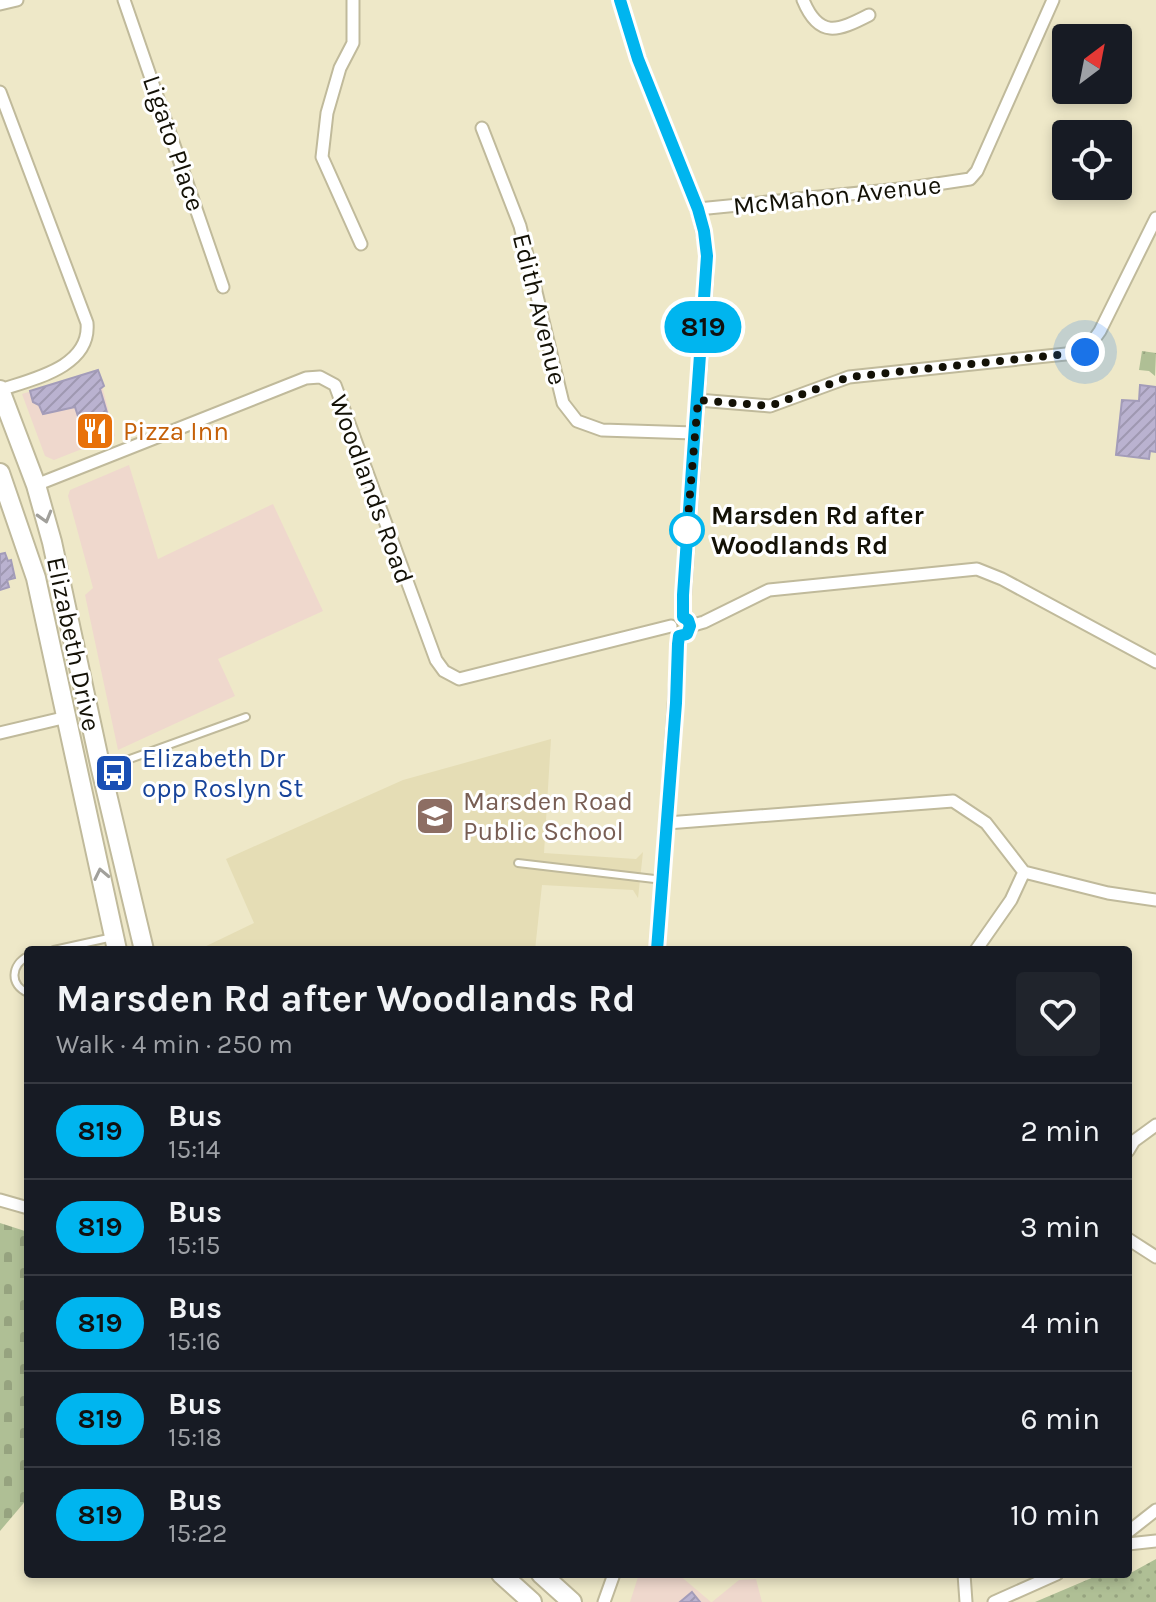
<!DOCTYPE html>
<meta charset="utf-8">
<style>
:root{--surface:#171b24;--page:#20242c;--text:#f1f3f6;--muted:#9ea1a6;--line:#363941}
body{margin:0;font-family:Karla,sans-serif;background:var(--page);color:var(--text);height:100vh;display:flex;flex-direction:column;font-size:30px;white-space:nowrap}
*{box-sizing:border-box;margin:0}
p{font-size:26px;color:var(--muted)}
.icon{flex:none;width:44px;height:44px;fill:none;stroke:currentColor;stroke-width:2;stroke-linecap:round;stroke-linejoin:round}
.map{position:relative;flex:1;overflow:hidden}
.details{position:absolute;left:24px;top:946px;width:1108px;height:632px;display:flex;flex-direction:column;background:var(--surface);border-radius:8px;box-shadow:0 4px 12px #0003}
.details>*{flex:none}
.badge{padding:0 16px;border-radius:26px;font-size:28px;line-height:52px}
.needle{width:52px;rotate:32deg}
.tools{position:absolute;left:1052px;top:24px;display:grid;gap:16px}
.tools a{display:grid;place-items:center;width:80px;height:80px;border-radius:8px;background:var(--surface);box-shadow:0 4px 12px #0003;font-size:40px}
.you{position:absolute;width:40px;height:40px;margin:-20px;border:6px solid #fff;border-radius:50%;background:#1a73e8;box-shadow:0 0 0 12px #1a73e833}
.map>.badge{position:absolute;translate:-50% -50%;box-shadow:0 0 0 4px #fff}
.round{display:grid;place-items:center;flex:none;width:84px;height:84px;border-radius:8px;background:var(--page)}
.overview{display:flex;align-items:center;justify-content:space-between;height:136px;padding:0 32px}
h1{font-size:38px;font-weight:700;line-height:60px}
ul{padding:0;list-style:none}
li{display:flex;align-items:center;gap:24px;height:96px;padding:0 32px;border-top:2px solid var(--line)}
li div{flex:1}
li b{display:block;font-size:30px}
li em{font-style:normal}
li .badge{min-width:88px;font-weight:700;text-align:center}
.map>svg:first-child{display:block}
</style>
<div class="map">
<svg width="1156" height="1602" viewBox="0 0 1156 1602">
<defs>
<pattern id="grass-dots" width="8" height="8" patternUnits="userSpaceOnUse" patternTransform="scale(2)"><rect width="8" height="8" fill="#afbf95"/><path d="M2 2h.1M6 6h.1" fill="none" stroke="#96a37f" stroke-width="1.8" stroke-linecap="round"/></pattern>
<pattern id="forest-crowns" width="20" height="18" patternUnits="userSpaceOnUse" patternTransform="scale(2)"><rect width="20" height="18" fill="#afbf95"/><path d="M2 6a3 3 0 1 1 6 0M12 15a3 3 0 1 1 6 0" fill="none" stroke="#96a37f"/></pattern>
<pattern id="cemetery-stones" width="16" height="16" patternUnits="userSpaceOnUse" patternTransform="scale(2)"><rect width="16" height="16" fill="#afbf95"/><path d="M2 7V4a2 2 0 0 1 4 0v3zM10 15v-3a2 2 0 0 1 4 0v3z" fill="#96a37f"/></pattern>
<pattern id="building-hatch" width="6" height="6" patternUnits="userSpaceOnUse" patternTransform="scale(2)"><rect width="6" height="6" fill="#bab2d0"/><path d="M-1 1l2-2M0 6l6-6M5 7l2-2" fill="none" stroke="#9f98b1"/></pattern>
</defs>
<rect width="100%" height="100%" fill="#eee8c8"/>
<path fill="#efd8cd" d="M98,370l17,66 -61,24 -9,-4 -23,-62z
M129,465l29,94 115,-55 50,107 -105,48 17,37 -117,54 -33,-155 8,-7 -25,-92 2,-6z
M639,1574h39l33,28h-81z
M756,1579l6,23h-50l27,-22z"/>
<path fill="#e5ddb5" d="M551,739l-7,114 92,6 7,-7 -5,46 -5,-8 -91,-5 -7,65h-337l56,-27 -28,-64 177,-79z"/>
<path fill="url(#grass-dots)" d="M1156,1559v43h-121l66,-28 26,1z"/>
<path fill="url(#forest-crowns)" d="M1142,351l14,2 -1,23 -6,-5 -10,-1z"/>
<path fill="url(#cemetery-stones)" d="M0,1223l28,9v266l-28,33z"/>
<path fill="url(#building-hatch)" stroke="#a39cb9" stroke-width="2" d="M98,370l6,16 -4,3 8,27 -5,1 6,21 -17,6 -6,-3 -11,-34 -32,7 -4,-9 -6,-3 -3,-11z
M1140,385l16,2v65l-6,-1 -1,8 -33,-4 6,-55 17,1z
M5,553l3,8 3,-1 4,18 -8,2 2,7 -9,3v-36z
M692,1592l8,10h-20z"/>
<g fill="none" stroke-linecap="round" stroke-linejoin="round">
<g stroke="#c0ba9b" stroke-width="10">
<path id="lane" d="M105,768l141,-51
M518,863l145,17
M54,950l59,-13
M28,956c-17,9 -19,29 0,37"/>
</g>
<g stroke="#c0ba9b" stroke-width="15">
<path id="street" d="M124,0l99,287
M353,0v43l-13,25 -13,45 -5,44 39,87
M619,0c14,42 28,82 44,123 21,52 45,97 44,154l-24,340
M803,0c16,39 35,31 66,15
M0,4l17,-4
M0,92l87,231c4,44 -54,56 -87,67
M482,128l38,98 43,177 14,18 25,9 92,3
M698,209l212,-21 60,-9 7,-8 76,-171
M698,400l72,6 79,-29 236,-25 15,-21 56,-113
M36,485l270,-107 14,-1 15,8 101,275 8,11 15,8 212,-53
M690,626l14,-4 65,-32 208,-21 25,10 154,83
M0,733l67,-16
M667,823l286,-22 33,22 38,49 84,21 48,7
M657,950l22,-314
M976,950l35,-50 13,-28
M1128,1151l6,-10 22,-16
M0,1200l28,8
M1128,1239l28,18
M1128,1532l28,-22
M1128,1544l28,-3
M964,1574l2,28
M604,1602l10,-28
M994,1602l63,-28"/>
</g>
<g stroke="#c0ba9b" stroke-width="22">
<path id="primary" d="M0,390l36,95 16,57 49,227 43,181
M0,473l36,105 81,372
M501,1574l31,28
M541,1574l31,28"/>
</g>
<use href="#lane" stroke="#fff" stroke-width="6"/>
<use href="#street" stroke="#fff" stroke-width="11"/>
<use href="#primary" stroke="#fff" stroke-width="18"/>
</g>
<defs><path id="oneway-chevron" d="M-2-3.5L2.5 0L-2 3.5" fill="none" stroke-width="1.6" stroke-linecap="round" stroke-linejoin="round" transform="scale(2)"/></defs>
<g stroke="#a1a09b">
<use href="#oneway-chevron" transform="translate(45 517) rotate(74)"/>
<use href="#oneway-chevron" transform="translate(101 874) rotate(-102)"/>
</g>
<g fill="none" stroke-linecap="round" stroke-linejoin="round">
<g stroke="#fff" stroke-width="18">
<path id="line" d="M620,0l18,59 60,150 6,22 3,25 -24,339v22l5,3 2,6 -3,8 -8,2 -1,8 -2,59 -19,247"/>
</g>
<use href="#line" stroke="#00b5ef" stroke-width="12"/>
<path stroke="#131106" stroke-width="8" stroke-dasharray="0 14.4" d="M687,530l-1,11 12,-141 72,6 79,-29 236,-25"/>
</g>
<defs>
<g id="restaurant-square" transform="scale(2)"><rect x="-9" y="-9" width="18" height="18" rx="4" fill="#e8710a" stroke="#fff"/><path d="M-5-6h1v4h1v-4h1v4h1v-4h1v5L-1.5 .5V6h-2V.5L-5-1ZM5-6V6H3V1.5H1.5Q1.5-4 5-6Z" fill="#fff"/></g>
<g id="bus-square" transform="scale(2)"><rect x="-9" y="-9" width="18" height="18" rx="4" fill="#1a4fb4" stroke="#fff"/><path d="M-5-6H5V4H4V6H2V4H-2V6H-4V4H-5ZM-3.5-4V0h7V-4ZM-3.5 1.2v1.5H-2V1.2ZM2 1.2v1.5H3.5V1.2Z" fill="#fff"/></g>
<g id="school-square" transform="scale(2)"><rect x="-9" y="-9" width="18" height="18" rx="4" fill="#8d6e63" stroke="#fff"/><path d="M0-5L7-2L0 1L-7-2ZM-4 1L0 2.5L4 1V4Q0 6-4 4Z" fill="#fff"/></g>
</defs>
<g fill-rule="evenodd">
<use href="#restaurant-square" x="95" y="431"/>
<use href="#bus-square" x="114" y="773"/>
<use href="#school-square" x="435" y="816"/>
</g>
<circle fill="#fff" stroke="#00b5ef" stroke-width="4" cx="687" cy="530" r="16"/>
<g text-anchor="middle" stroke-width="6" stroke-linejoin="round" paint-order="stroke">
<g font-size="26" fill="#131106" stroke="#fff">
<text transform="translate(174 143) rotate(71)" y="9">Ligato Place</text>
<text transform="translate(837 195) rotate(-6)" y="9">McMahon Avenue</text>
<text transform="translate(540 309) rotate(76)" y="9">Edith Avenue</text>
<text transform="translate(372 489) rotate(70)" y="9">Woodlands Road</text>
<text transform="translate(74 644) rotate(78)" y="9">Elizabeth Drive</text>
</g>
<g font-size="26" fill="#c56008" stroke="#fff" text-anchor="start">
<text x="123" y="440">Pizza Inn</text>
</g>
<g font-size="26" font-weight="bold" fill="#131106" stroke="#fff" text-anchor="start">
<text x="711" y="524">Marsden Rd after<tspan x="711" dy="30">Woodlands Rd</tspan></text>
</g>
<g font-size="26" fill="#164399" stroke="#fff" text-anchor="start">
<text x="142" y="767">Elizabeth Dr<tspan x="142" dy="30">opp Roslyn St</tspan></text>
</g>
<g font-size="26" fill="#785e54" stroke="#fff" text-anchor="start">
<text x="463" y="810">Marsden Road<tspan x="463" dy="30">Public School</tspan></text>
</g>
</g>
</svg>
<div class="tools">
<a><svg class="needle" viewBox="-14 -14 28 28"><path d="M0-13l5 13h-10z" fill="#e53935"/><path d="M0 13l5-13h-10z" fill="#9ea1a6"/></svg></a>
<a><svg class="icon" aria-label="locate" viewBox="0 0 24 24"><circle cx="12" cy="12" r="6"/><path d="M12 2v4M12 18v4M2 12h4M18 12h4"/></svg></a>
</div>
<div class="you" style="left:1085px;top:352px"></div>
<b class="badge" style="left:703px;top:327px;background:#00b5ef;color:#111">819</b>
<section class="details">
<div class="overview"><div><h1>Marsden Rd after Woodlands Rd</h1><p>Walk · 4 min · 250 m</p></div><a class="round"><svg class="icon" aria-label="heart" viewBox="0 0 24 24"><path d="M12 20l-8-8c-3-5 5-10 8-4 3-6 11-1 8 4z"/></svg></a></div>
<ul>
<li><span class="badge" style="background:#00b5ef;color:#111">819</span><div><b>Bus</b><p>15:14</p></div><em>2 min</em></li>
<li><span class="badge" style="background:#00b5ef;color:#111">819</span><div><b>Bus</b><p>15:15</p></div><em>3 min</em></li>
<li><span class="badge" style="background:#00b5ef;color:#111">819</span><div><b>Bus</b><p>15:16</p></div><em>4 min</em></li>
<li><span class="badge" style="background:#00b5ef;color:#111">819</span><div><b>Bus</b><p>15:18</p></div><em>6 min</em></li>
<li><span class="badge" style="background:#00b5ef;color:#111">819</span><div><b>Bus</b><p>15:22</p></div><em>10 min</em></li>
</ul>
</section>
</div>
